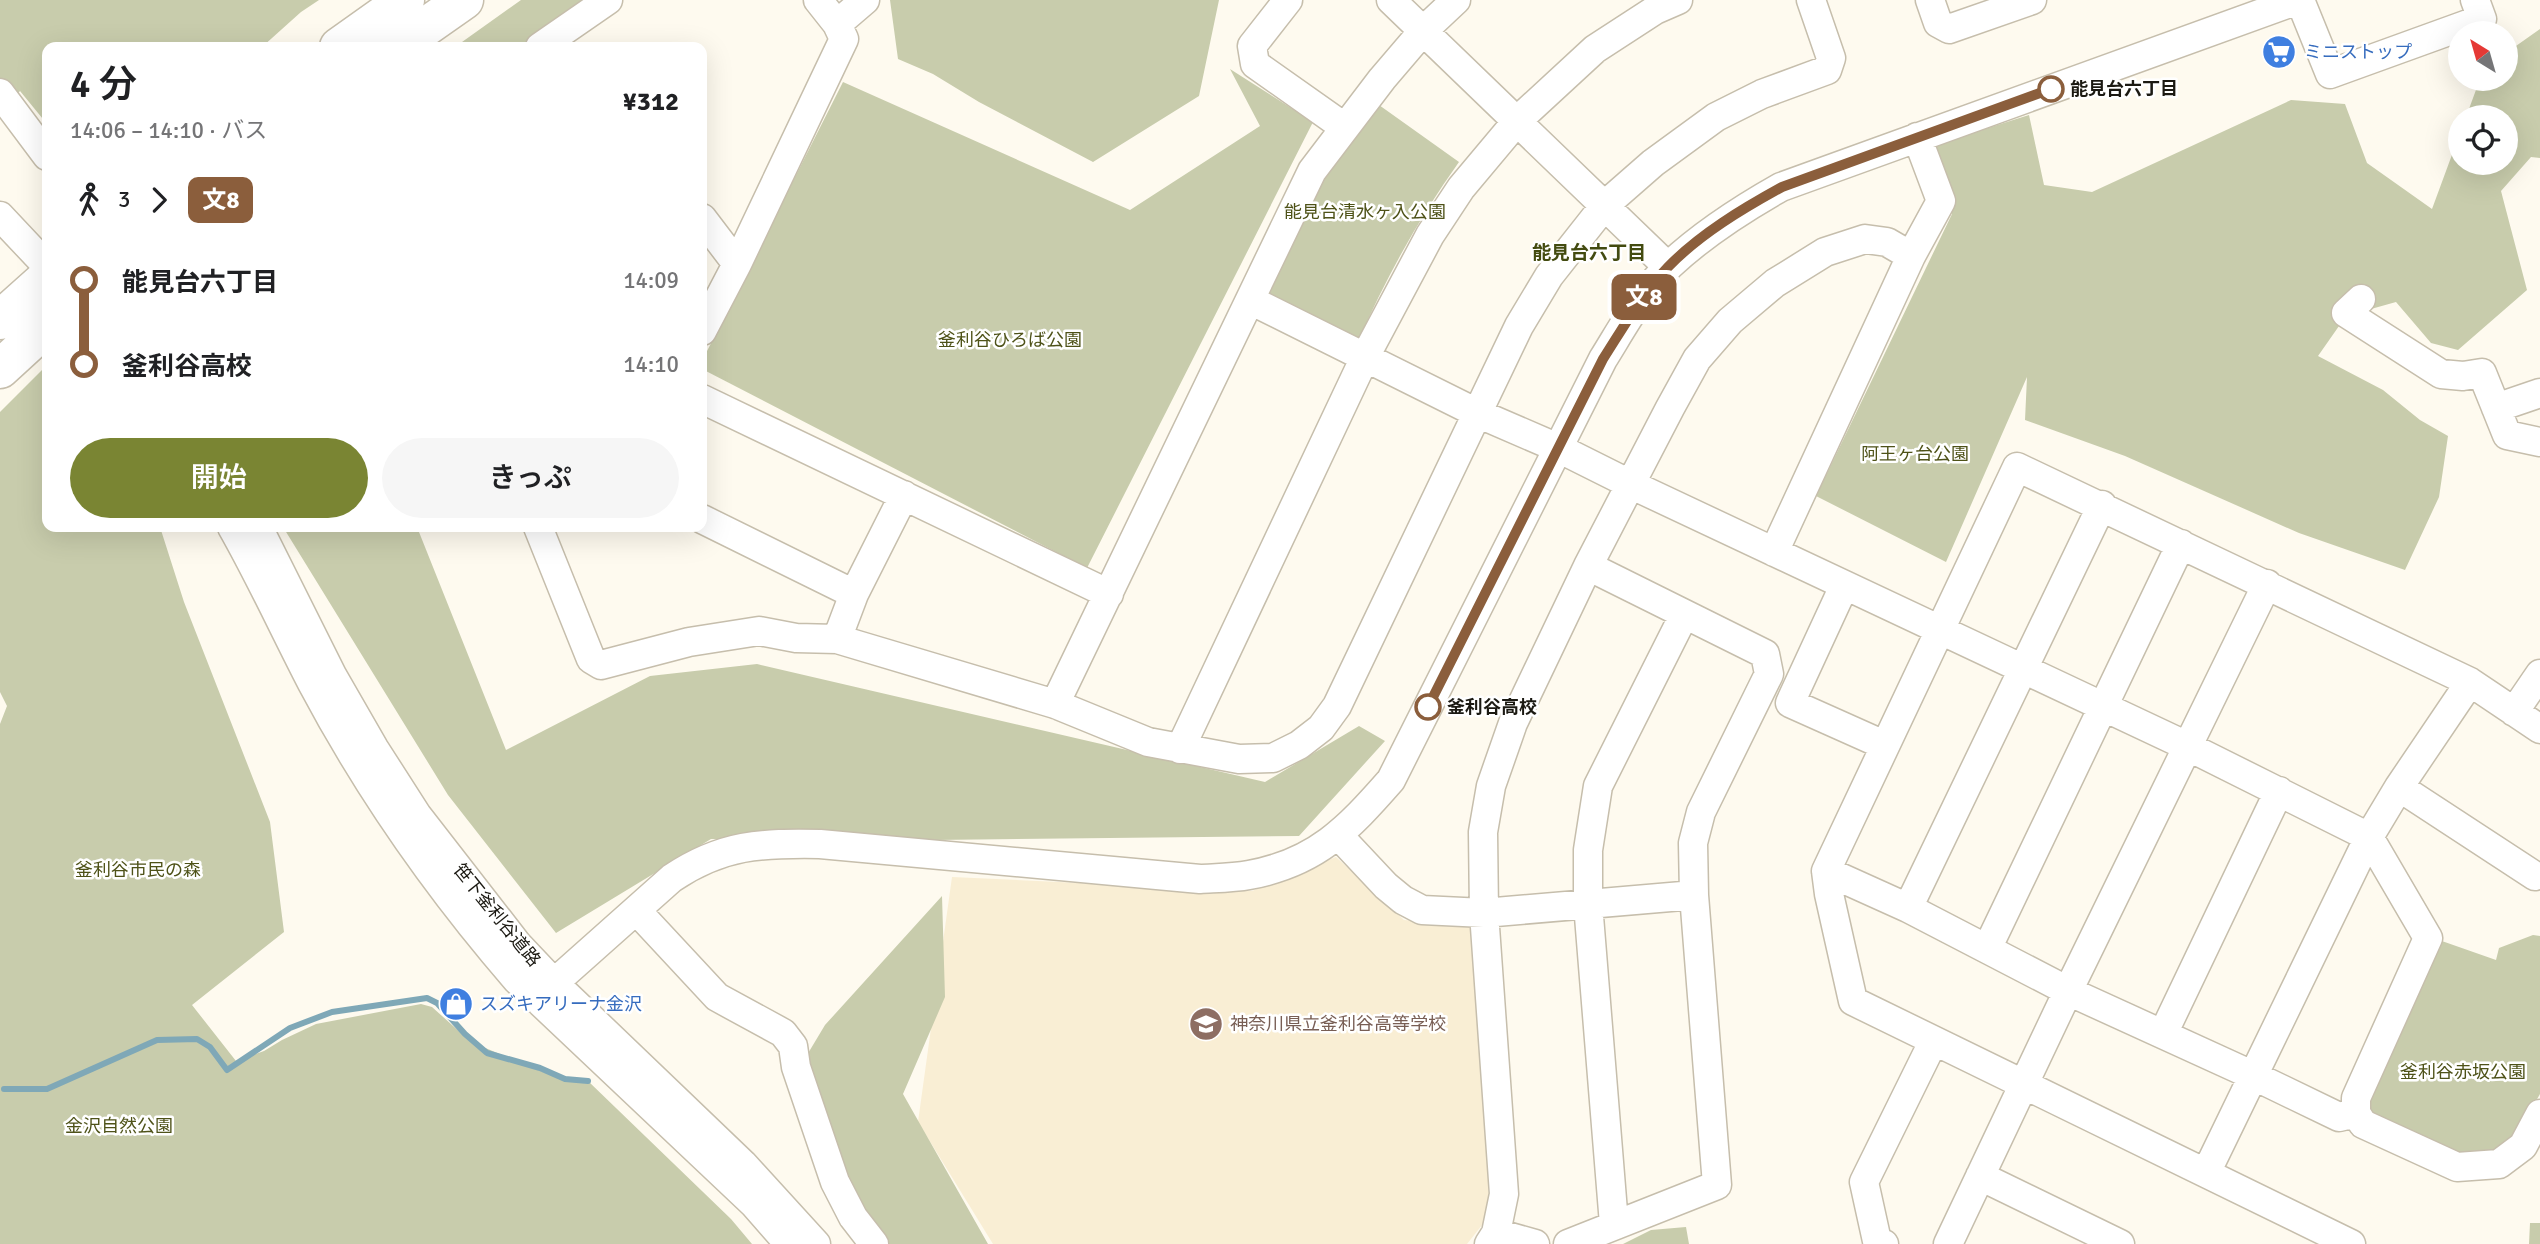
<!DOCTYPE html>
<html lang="ja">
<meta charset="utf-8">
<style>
:root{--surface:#fff;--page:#f6f6f6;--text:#202124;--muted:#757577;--accent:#7a8533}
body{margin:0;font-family:Signika,"Noto Sans JP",sans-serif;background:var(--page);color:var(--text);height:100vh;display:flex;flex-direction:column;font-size:26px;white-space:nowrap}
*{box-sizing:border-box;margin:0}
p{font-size:23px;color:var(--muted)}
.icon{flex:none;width:38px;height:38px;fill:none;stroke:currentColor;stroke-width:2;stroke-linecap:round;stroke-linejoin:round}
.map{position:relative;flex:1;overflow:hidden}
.panel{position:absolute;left:42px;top:42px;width:665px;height:490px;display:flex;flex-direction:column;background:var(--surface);border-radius:14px;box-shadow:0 7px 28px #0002}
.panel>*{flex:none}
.badge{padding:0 14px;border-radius:10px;font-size:24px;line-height:46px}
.needle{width:46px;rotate:323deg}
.fabs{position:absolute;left:2448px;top:21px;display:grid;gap:14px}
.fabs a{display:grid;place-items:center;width:70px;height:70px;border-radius:50%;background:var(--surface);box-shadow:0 7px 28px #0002;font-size:35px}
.map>.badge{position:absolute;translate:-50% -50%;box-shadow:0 0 0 4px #fff}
.legs{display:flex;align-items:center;gap:10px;height:77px;padding:0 28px;font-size:23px}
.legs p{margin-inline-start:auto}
.summary{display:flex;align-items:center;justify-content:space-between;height:119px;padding:0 28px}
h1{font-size:38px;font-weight:600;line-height:52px}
.primary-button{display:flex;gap:14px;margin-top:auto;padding:14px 28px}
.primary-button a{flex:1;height:80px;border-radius:42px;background:var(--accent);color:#fff;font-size:28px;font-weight:600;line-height:80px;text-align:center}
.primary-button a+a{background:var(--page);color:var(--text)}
ul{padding:0 28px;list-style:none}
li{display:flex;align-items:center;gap:24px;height:84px;font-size:26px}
li i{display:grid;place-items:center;width:10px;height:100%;margin:0 9px;background:currentColor}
li i::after{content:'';width:18px;height:18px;margin:-9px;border:5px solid;border-radius:50%;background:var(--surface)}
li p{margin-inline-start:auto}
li:first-child i{background:linear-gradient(#0000 50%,currentColor 0)}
li:last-child i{background:linear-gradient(currentColor 50%,#0000 0)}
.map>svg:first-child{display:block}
</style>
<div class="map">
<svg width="2540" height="1244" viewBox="0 0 2540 1244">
<rect width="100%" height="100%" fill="#fefaef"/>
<path fill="#f9eed4" d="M1336,857l68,63 71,6 15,289 -23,29h-474l-75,-122 34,-245 300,14z"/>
<path fill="#c8ccac" d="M0,0h319l-18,12 -39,35h-215v77l-27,-33 -20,25z
M521,0h79l-67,47h-78z
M890,0h329l-20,96 -106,66 -114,-60 -46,-28 -35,-15z
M2540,29v129l-9,-1 -30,34 26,99 -69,60 -27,-7 -35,-41 -50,14 -28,40 65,34 37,30 28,16 -9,61 -34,73 -106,-37 -174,-77 -100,-36 2,-43 -81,185 -130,-66 136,-282 -18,-69 95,-30 15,70 48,7 199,-92 54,4 22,59 65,46 28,-76v30h46v-46h-40l14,-38h26v-26z
M1230,69l83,53 -226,446 -385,-199v-8l141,-279 287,128 130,-84z
M1379,105l80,57c-40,56 -74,117 -101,180l-96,-47 60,-116z
M47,365v162h113l24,75 86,220 14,110 -92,73 44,56 28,-10 18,-11 34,-16 105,-20 11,3 39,35 72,30 45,9 143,138 21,25h-752v-520l7,-18 -7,-14v-280z
M283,527h134l89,223 144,-74 107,-12 508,118 94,-56 26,15 -86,95 -365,4 -223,-1 -155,94 -108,-138z
M942,896l3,101 -42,97 85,150h-106l-35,-46 -46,-133 24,-40z
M2533,935l7,1v158l-25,43 -18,14 -37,7 -89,-42 -6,-16 74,-160 57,20 3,-12z
M2530,1223h10v21h-11z
M1686,1227l3,17h-66l28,-14z"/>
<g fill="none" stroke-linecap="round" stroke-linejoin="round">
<path stroke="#7fa8b7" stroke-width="6" d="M4,1089h43l110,-49 40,-1 13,8 17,23 63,-42 42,-16 95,-14 10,5 28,31 22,19 53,15 25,11 23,2"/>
<g stroke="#c6beac" stroke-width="31">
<path id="minor" d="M818,0l19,24
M1288,0l-36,46 3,18 89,63
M1391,0l277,267
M1930,0l8,23 11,6 83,-29
M2300,0l30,74 152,-55 -7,-19
M540,47l68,-47
M0,93l47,63
M0,216l47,50
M702,218l35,46 -35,67
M737,264l107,-225 -7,-15 28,-24
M2361,299l-15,14 95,61 22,2 19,-3 25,62 33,7
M1250,300l227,113 81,35 72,36 557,262 182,91 59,101 -72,160v15l7,11 94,43 42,-3 24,-18 17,-32
M702,399l407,195
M2496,408l44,-15
M702,519l152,75
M232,527c29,51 53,104 80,156 56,106 127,207 205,297l237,224 35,40
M258,527l74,148 42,73 43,67 101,130 36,38 189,181 73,80
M538,527l53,132 10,6 88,-23 70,-11 37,7 41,1 218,65 93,38 91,17 34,-1 26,-13 22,-17 16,-22 182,-380 30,-50 56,-71 48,-42 63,-46 46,-23 65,-24 4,-12 -20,-58
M1774,552l137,-296 30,-55 -24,-64
M1844,586l-54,117 94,42
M837,639l17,-45 50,-99
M2470,682l70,47
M1055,704l257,-533 70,-92 41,-48 33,-31
M2514,712l26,-38
M1180,749l185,-392 65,-122 31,-47 57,-68 77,-71 60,-39 23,-10
M2399,787l136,89
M1339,836l47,50 17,14 19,10 62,3 210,-18
M1826,871l82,37 160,83 184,84 87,42 17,-4
M1908,908l194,-403
M636,910l81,87 66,36 10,13 3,21 39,115 18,35 21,27
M1987,949l194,-405
M536,999l136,-121c51,-34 89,-35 148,-34l380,35c16,-1 33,-1 49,-4 67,-12 99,-46 142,-95l212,-421c20,-32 39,-68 67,-94 33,-31 72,-56 111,-78l517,-187
M2163,1034l116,-243
M2206,1173l163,-336 30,-50 71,-105 -453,-215 -191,404 3,23 24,107 498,243
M1980,1176l140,68
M1614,1224l-26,-320v-54l10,-64 86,-171
M1496,1233l39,11
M1489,1244l7,-11 8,-39 -20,-281 -1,-81 8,-46 22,-63 75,-157 82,-158 27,-49 33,-38 45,-38 50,-31 40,-13 22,3 24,14
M1568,1244l149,-59 -23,-290 -1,-52 8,-31 68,-138 -4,-20 -177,-88
M1884,1244l-7,-3 -13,-59 69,-140
M1948,1244l120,-253 199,-407"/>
</g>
<g stroke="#c6beac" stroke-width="41">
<path id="highway" d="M339,47l66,-47
M397,47l67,-47
M0,320l47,-42
M0,369l47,-43"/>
</g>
<use href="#minor" stroke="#fff" stroke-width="28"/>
<use href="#highway" stroke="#fff" stroke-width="38"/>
</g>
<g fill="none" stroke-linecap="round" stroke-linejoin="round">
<g stroke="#fff" stroke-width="16">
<path id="line-1" d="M1428,707l175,-348c20,-31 39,-65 65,-92 32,-33 74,-58 114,-80l269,-98"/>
</g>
<use href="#line-1" stroke="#8b5e3c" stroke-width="10"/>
</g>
<defs>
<g id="supermarket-disc" transform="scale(1.75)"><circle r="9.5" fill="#3f7fe0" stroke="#fff"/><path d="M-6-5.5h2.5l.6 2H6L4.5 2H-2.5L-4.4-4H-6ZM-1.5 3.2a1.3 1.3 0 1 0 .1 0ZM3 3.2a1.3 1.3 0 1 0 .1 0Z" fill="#fff"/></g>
<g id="shop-disc" transform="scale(1.75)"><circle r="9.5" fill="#3f7fe0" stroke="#fff"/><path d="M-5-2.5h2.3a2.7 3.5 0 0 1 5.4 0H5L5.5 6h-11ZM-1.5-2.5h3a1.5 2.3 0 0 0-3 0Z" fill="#fff"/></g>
<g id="school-disc" transform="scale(1.75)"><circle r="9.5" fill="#8d6e63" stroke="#fff"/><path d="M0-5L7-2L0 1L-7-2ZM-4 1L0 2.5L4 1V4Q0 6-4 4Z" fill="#fff"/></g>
</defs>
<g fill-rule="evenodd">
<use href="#supermarket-disc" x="2279" y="52"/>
<use href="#shop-disc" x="456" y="1004"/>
<use href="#school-disc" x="1206" y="1024"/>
</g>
<g fill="#fff" stroke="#8b5e3c" stroke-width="3.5">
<circle cx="2051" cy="89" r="12"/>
<circle cx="1428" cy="707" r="12"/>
</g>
<g text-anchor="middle" stroke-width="5" stroke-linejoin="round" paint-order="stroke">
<g font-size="18" fill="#366cbe" stroke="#fff" text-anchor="start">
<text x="2304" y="58">ミニストップ</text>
<text x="480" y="1010">スズキアリーナ金沢</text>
</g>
<g font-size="18" font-weight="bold" fill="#1b1912" stroke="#fff" text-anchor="start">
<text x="2070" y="95">能見台六丁目</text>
<text x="1447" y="713">釜利谷高校</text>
</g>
<g font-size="18" fill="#4e5218" stroke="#fff">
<text x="1365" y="218">能見台清水ヶ入公園</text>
<text x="1010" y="346">釜利谷ひろば公園</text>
<text x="1915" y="460">阿王ヶ台公園</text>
<text x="138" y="876">釜利谷市民の森</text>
<text x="2463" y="1078">釜利谷赤坂公園</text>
<text x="119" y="1132">金沢自然公園</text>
</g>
<g font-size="18" fill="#1b1912" stroke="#fff">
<text transform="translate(497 915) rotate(51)" y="6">笹下釜利谷道路</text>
</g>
<g font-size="18" fill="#785e54" stroke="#fff" text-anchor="start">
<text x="1230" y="1030">神奈川県立釜利谷高等学校</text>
</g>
<g font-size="19" font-weight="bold" fill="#434b10" stroke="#fff">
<text x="1589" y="259">能見台六丁目</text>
</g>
</g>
</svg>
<div class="fabs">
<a><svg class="needle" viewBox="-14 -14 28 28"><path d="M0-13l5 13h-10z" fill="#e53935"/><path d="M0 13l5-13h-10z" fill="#757577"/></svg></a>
<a><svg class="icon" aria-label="locate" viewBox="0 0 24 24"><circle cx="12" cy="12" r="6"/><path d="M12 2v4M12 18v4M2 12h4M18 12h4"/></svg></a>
</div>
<b class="badge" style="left:1644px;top:297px;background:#8b5e3c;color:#fff">文8</b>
<section class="panel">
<div class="summary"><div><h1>4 分</h1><p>14:06 – 14:10 · バス</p></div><b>¥312</b></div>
<div class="legs"><svg class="icon" aria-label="walk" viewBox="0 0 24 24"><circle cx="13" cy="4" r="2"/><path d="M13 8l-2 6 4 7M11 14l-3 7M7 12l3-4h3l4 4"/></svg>3<svg class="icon" aria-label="forward" viewBox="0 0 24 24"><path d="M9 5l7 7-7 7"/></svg><b class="badge" style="background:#8b5e3c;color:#fff">文8</b></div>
<ul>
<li><i style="color:#8b5e3c"></i><b>能見台六丁目</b><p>14:09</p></li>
<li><i style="color:#8b5e3c"></i><b>釜利谷高校</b><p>14:10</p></li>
</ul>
<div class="primary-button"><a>開始</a><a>きっぷ</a></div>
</section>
</div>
